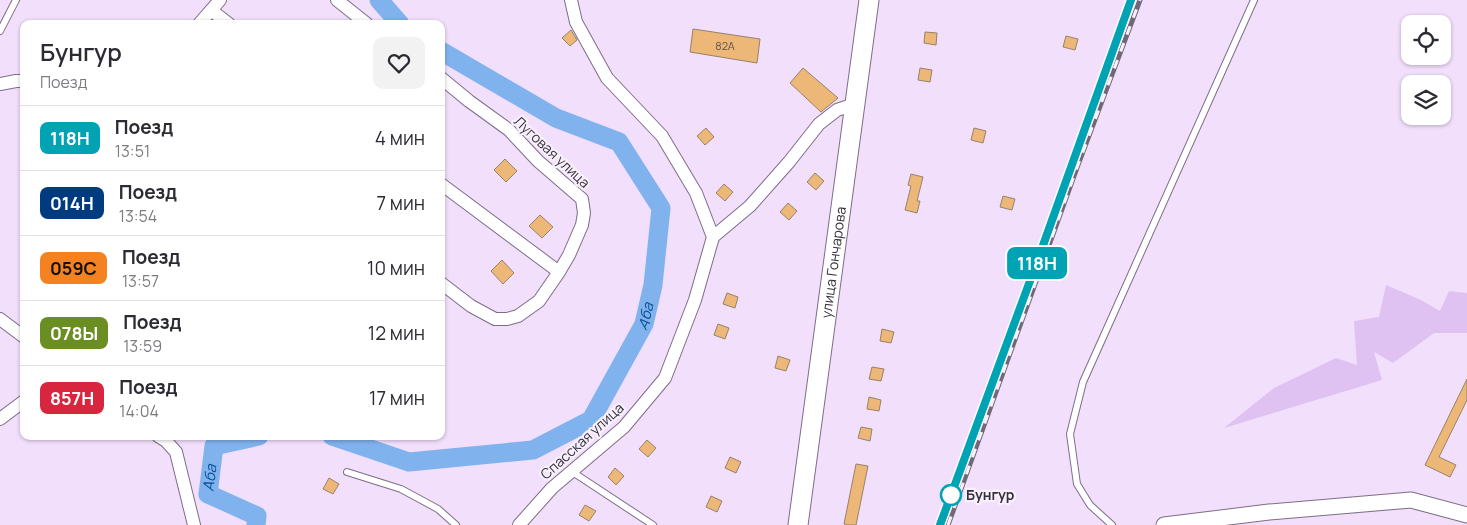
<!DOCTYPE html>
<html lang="ru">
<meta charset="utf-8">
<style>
:root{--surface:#fff;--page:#f2f2f3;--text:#2b2b33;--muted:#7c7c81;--line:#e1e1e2}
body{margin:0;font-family:Manrope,sans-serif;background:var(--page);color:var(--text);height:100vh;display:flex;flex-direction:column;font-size:19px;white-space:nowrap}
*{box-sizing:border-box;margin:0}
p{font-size:16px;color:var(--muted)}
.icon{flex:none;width:28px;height:28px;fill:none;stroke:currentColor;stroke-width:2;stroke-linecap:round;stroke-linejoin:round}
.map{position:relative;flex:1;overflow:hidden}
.side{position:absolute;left:20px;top:20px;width:425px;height:420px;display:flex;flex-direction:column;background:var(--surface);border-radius:10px;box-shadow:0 1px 4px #0004}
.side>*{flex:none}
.badge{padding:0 10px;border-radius:8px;font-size:18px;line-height:32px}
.fabs{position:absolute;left:1401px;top:15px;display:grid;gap:10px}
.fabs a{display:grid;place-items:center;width:50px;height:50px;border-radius:10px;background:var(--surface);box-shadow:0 1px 4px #0004;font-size:25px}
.map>.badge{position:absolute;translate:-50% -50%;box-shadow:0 0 0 2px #fff}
.round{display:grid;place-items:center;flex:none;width:52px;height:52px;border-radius:10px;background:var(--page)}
.headline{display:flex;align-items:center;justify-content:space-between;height:85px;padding:0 20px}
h1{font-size:24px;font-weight:600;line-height:38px}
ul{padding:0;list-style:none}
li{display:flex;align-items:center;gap:15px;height:65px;padding:0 20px;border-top:1px solid var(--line)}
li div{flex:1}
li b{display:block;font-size:19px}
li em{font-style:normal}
li .badge{min-width:55px;font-weight:700;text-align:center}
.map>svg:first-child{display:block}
</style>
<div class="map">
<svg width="1467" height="525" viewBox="0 0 1467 525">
<rect width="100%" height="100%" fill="#f1dffc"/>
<path fill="#dfc2f1" d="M1386,285l35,15 19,11 9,-20 18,2v40h-33l-41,30 -19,-11 8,28 -158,48 50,-40 62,-30 21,7 -3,-44 25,-4z"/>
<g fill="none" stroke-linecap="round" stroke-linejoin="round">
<g stroke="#80b2ee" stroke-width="19">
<path d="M379,0l21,24"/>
<path id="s1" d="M332,436l77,26 124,-12 58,-30 53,-96 9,-39 8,-77 -42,-66 -63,-24 -115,-67"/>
<path id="s2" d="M256,525l1,-9 -49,-22 6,-48 45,-10"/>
</g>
</g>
<path fill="#edb778" stroke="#97826b" d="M693,29l67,10 -3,24 -67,-11z
M571,30l6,10 -7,6 -8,-8z
M925,32l12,1 -1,12 -12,-2z
M1066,36l12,3 -3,11 -12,-3z
M803,68l35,30 -17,14 -31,-29z
M920,68l12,2 -2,12 -12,-2z
M706,128l8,9 -9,8 -8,-9z
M974,128l12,3 -3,12 -12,-3z
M505,159l12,12 -11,11 -12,-12z
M815,173l9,8 -8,9 -9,-8z
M911,174l12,3 -6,24h3l-3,12 -12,-3 6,-24 -3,-1z
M724,184l9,8 -8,9 -9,-8z
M1003,196l12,3 -3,11 -12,-3z
M788,203l9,8 -8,9 -9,-8z
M540,215l13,12 -11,11 -13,-12z
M502,260l12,13 -11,11 -12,-13z
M727,293l11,4 -3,11 -12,-4z
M718,324l11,4 -4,11 -11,-4z
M882,329l12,3 -3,11 -11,-2z
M778,356l12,4 -4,11 -11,-3z
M872,367l12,2 -3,12 -12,-2z
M1467,379v21l-28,57 17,8 -6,12 -25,-12z
M869,397l12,3 -2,11 -12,-2z
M861,427l11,2 -2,12 -12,-3z
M647,440l9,8 -8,9 -9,-8z
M730,457l11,5 -5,11 -11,-5z
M856,464l12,2 -12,59h-8l-4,-1z
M615,468l9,8 -8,9 -8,-8z
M329,478l10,6 -6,10 -10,-5z
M711,496l11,5 -5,11 -11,-5z
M585,505l11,6 -7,10 -10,-6z"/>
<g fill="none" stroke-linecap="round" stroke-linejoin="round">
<g stroke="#7d6e87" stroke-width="8">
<path id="service" d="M0,31l16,-31
M571,471l82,54
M347,472l54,17 37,20 18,16
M1112,525l-22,-20 -13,-21 -7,-50 13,-52 171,-382"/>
</g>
<g stroke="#7d6e87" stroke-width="14">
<path id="minor" d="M337,0l30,24
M571,0l5,22 31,56 55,58 34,57 17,44
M211,10l18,14
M199,24l21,-24
M441,78l28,23 40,29 29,31 44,38 2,14 -2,12 -13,30 -10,17 -20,29 -21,15 -11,3h-12l-24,-13 -30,-23
M0,84l16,-3h8
M441,184l118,88
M0,319l24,18
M0,419l24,-18
M158,436l8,5 10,11 18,73
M519,525l33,-37 72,-61 41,-49 30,-78 18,-63 37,-31 39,-44 30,-38 18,-14 18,-6"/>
</g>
<g stroke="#7d6e87" stroke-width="17">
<path id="tertiary" d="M1164,525l105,-13 142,-12 56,15"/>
</g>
<g stroke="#7d6e87" stroke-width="21">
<g id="primary">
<path id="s3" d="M798,525l71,-525"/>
</g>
</g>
<use href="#service" stroke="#fff" stroke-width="6"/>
<use href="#minor" stroke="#fff" stroke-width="12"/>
<use href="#tertiary" stroke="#fff" stroke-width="15"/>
<use href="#primary" stroke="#fff" stroke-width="19"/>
<g stroke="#726778" stroke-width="5">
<path id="rail" d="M1106,71l25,-71
M948,525l130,-360 62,-165"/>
</g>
<use href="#rail" stroke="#f8f1fd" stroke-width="3" stroke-dasharray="9" stroke-linecap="butt"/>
</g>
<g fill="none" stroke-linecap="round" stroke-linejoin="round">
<g stroke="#fff" stroke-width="11">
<path id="line" d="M940,525l101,-274 90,-251"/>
</g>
<use href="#line" stroke="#00a3b4" stroke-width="8"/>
</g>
<circle fill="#fff" stroke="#00a3b4" stroke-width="2.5" cx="951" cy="495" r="10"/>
<g text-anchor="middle" stroke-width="4.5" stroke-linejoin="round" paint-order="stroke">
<g font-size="11" fill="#64524a">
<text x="725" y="50">82А</text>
</g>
<g font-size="14" fill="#37303b" stroke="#f8f1fd">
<text transform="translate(552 152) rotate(43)" y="5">Луговая улица</text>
<text dy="5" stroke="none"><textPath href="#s3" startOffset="265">улица Гончарова</textPath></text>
<text transform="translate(582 441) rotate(-42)" y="5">Спасская улица</text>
</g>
<g font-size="14" font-weight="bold" fill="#37303b" stroke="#f8f1fd" text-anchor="start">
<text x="966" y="500">Бунгур</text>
</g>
<g font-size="15" font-style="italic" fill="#075197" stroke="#f8f1fd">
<text dy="5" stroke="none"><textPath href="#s1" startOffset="389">Аба</textPath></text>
<text dy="5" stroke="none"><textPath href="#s2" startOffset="79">Аба</textPath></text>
</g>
</g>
</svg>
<div class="fabs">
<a><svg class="icon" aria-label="locate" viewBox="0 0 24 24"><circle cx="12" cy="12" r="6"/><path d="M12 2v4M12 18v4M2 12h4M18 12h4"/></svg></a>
<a><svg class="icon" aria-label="layers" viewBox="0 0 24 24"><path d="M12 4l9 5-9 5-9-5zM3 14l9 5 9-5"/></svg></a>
</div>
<b class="badge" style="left:1037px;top:263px;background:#00a3b4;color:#fff">118Н</b>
<section class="side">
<div class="headline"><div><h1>Бунгур</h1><p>Поезд</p></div><a class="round"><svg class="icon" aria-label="heart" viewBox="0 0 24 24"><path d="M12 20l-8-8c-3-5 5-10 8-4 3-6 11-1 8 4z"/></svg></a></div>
<ul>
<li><span class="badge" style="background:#00a3b4;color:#fff">118Н</span><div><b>Поезд</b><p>13:51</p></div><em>4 мин</em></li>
<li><span class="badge" style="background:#003b80;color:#fff">014Н</span><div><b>Поезд</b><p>13:54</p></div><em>7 мин</em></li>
<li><span class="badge" style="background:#f58220;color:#111">059С</span><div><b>Поезд</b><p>13:57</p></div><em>10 мин</em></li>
<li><span class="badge" style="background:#6b8e23;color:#fff">078Ы</span><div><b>Поезд</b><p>13:59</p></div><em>12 мин</em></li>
<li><span class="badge" style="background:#d7263d;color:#fff">857Н</span><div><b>Поезд</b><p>14:04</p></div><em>17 мин</em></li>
</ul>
</section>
</div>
